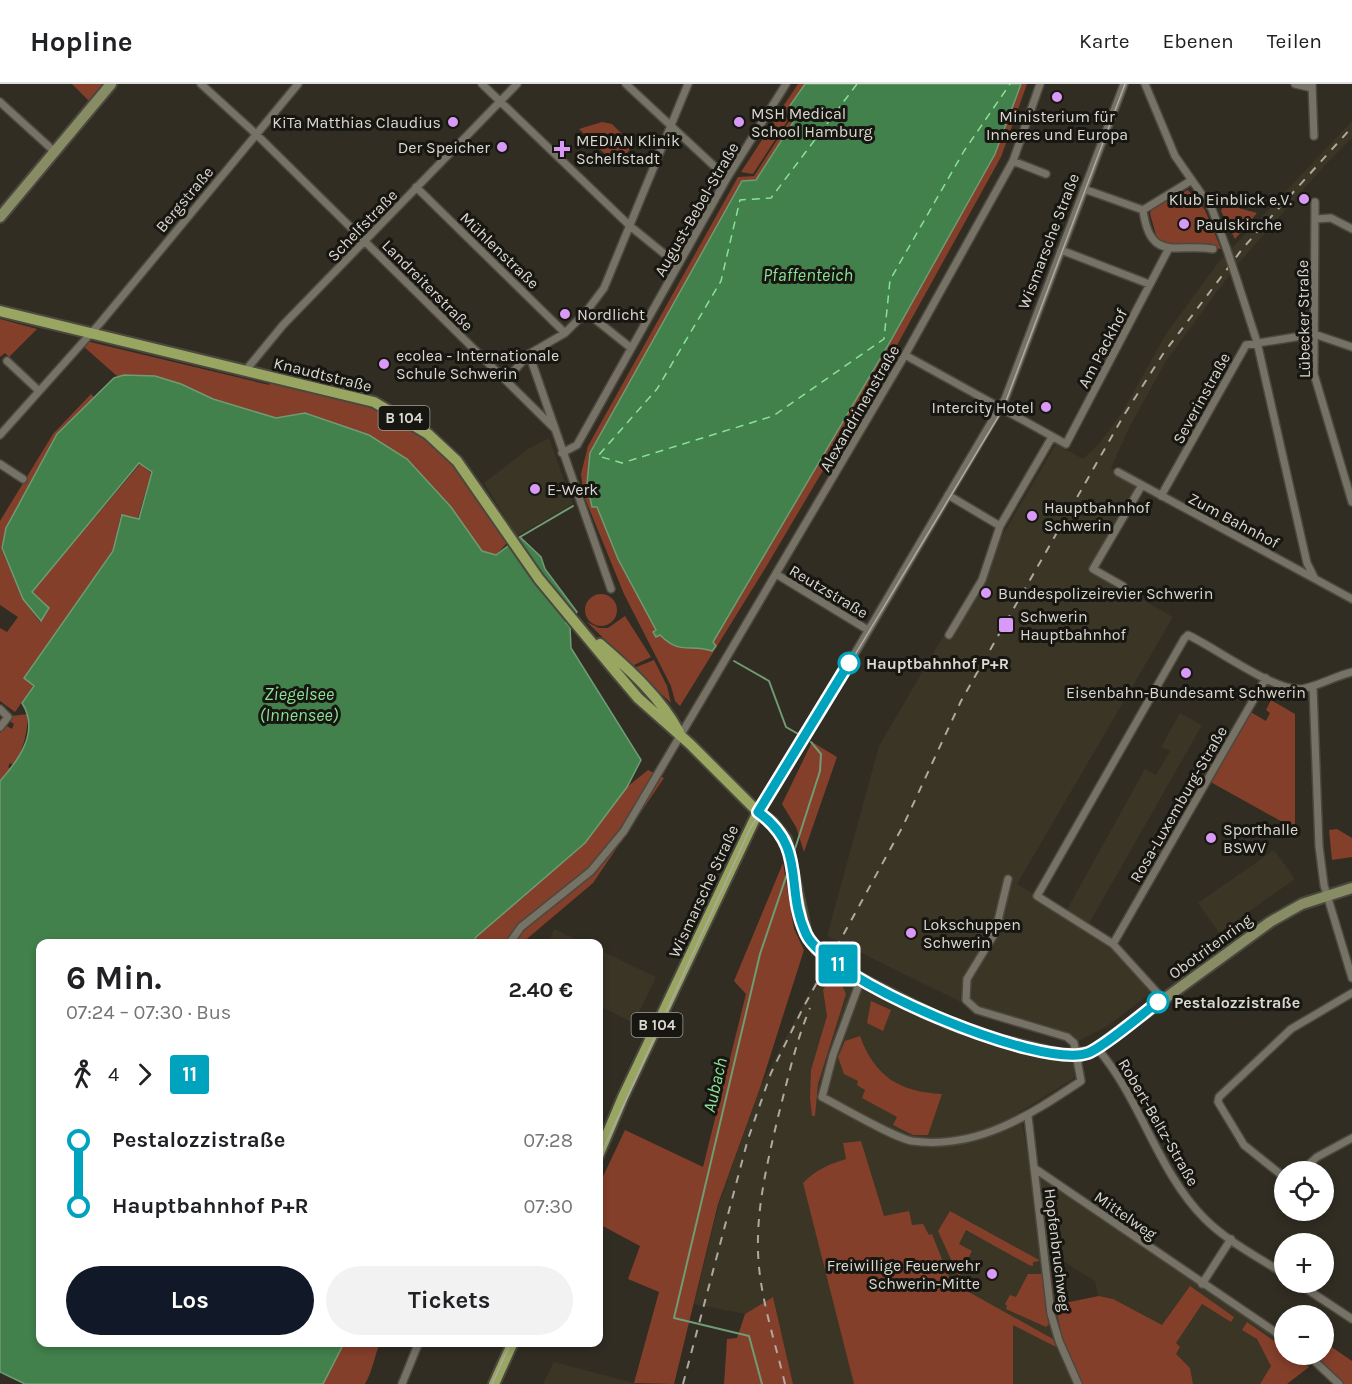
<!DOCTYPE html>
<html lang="de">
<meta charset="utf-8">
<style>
:root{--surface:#fff;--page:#f2f2f2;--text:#202124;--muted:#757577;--line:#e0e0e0;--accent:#111827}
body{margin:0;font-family:Karla,sans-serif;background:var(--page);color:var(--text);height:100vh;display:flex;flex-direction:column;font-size:22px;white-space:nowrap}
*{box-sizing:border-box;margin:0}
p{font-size:20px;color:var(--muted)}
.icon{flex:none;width:33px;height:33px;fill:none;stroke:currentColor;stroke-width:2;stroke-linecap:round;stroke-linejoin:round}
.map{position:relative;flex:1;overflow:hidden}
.side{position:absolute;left:36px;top:855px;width:567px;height:408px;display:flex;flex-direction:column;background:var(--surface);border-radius:12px;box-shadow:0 3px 9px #0003}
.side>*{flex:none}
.badge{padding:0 12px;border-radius:4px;font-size:21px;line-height:39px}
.tools{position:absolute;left:1274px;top:1077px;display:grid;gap:12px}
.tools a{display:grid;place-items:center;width:60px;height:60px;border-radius:50%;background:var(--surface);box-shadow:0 3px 9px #0003;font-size:30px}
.map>.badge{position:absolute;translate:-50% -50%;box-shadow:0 0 0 3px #fff}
.legs{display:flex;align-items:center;gap:9px;height:66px;padding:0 30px;font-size:20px}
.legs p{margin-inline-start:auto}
.headline{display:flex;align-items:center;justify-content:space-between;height:102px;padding:0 30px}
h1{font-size:33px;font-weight:700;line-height:45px}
.action{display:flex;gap:12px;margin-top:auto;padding:12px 30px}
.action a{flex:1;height:69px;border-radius:36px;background:var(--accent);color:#fff;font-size:24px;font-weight:700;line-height:69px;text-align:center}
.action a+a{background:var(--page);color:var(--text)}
ul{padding:0 30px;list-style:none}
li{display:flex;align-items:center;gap:21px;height:66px;font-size:22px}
li i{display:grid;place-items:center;width:9px;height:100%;margin:0 8px;background:currentColor}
li i::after{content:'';width:15px;height:15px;margin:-8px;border:4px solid;border-radius:50%;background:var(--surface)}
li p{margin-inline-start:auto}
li:first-child i{background:linear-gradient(#0000 50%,currentColor 0)}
li:last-child i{background:linear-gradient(currentColor 50%,#0000 0)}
header{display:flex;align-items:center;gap:36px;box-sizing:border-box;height:84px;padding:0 30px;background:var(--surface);border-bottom:2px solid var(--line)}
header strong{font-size:28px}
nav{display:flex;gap:33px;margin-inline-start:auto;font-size:21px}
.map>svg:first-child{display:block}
</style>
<header>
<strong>Hopline</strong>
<nav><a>Karte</a><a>Ebenen</a><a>Teilen</a></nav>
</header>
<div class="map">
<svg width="1352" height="1300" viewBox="0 0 1352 1300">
<rect width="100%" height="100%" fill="#312d23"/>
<path fill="#3a3524" d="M1352,37v17l-27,27 -89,101 -70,95 -36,65 -19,42 27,15 -49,86 84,48 -156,267 48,29 80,-144 11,6 14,-24 -9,-4 19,-34 22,12 -115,202 26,17 42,46 -49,37 -32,16 -97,-33 -150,-74 52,-190 177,-302 27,15 17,-16 23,-32 43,-77 52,-71z
M549,354l24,66 -56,32 -33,-53 44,-34z
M1274,766l21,29 -76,54 -21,-30z
M554,845l30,14h-36z
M599,866l57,27 -22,46 -35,-17z
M820,887l10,6 -7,13 4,24 19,-34 97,46 60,20 71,16v16l-54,34 10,56 254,173v13l-24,30h-179l-18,-44 -8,-35 43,-9 -3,-15 -55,-34 8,67 6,26 19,44h-280l-20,-86 -28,16 -51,-10 25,-101 41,-115z
M554,1278l84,22h-95z"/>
<path fill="#843f2a" d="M72,0h33l-15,18z
M798,0h7l-16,23 5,13 -38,60 -169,304 6,23h4l21,52 39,71 -4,3 3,4 4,-2c17,17 33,9 52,16l3,-5 -2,-3 177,-301 105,-188 26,-70h6l-26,73 -105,190 -130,220 -86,139 -5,-5 -4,-15 -47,-92 -40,-98 -3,-22 7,-28 150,-269 16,-1 36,-56 -6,-15z
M782,25l6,11 -35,54 -12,-2z
M602,38l10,2 17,17v10l-8,7 -16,-4 -26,-25z
M1188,106l17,20 16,39 -23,-5 -28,1 -13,-7 -7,-24 1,-5z
M1224,120l33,9 -22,26 -14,-28z
M0,235l37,10 -28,28 -4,-4 -5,4z
M86,257l183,44 1,-3c74,17 125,22 182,78 19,19 36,52 52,75l2,9 -10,11 -14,-4 -31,-44 -44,-48 -38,-24 -64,-22 -29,5 -63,-19 -32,-15 -64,-8 -34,-30z
M91,310l3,3 -37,36 -51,95 -5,20 21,50 18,24 9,-14 -17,-16 108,-128 11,9 -13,45 -17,-3 -8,35 -89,128 9,8 -18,26 -15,-11v-73l7,4 11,-15 -18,-12v-84l53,-87z
M585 526a16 16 0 1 1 32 0a16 16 0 1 1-32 0Z
M625,532l26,41 -19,9 -45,-44 12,6h9z
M654,576l13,26 4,17 -37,-35z
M1271,616l24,14v115l-88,-49 40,-70 19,11 4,-8 -4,-3z
M28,630c-1,20 -4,34 -14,51l-4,-2 -2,4 3,2 -11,12v-48l5,-8 7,4 2,-5 -6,-4 3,-4z
M812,658l25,15 -33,95 -8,-25 -14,-23z
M648,686l16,8 -71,105 -71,60 -49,1 3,-7 109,-94 42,-56z
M1337,745l15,9v19l-20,3 -3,-30z
M783,779l11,66 10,21 -44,138 -42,116 -44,180 -40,-1 25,-91 -31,-13 12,-33 -41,-22v-39l26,-55 78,37 43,-173 -12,-13z
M830,893l11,6 5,11 -28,90 -3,32h-3l-2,-18 1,-28 16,-54 -4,-26z
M871,917l20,9 -8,21 -16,-8z
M860,952c15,41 40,56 82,58l-14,41h-15l-20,-10 4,-8 -35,-19 3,-8 -8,-5 1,-4 -14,-7 -6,-17 7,-16z
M861,1057l23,75 25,-5 3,14 11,-1 6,11 3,-1 19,48 102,57 3,8 -43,-22v59h-159l-51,-201c12,-13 27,-19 43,-24l-3,-16z
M950,1127l89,49v1l-6,1v4l-4,-1 -63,-35 -7,14 13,7 -13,26 -21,-46z
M1028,1190h14l7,50 -3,3 -40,-18 1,-3 -2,-2 5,-9 6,2z
M1190,1202l44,31 -3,5 -29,-18 -26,39 4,4 -4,7 14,14 3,16h-112l-18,-44 -8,-35 44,-9 14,3 49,26z
M773,1213l20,87h-69l3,-45 10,-1 8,-24z
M1247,1238l37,26v6l10,1 15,12 -22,17h-27l11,-18 -14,-27 -15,-9z
M1323,1257l29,20v23h-11l-29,-29 11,-1z
M344,1259h36c-6,14 -7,27 -15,41h-42z"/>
<path fill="#42814c" stroke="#709b74" stroke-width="1.5" d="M805,0h216l-26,70 -105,188 -177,300 3,4 -4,5c-22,-8 -31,5 -52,-16l-4,2 -3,-5 3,-2 -38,-71 -21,-52h-5l-5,-23 3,-31 152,-272 14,-1 38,-59 -5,-14z
M124,291l31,1 26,8 32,15 63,19 29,-5 64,22 38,24 44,48 31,44 14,4 24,-18 21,20 4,12 32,43 -11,11 4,4 1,21 70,112 -14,27 -42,56 -109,94 -3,6 -433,1v398l304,1 -21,41h-298l-25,-12v-591c19,-21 40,-50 22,-78l12,-17 -10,-8 89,-127 9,-36 17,4 13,-47 -13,-9 -107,129 17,16 -8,13 -18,-22 -21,-51 4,-20 51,-94 57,-56z"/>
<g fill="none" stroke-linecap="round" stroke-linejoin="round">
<path stroke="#709b74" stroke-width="2" d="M520,453l53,-31
M734,577l35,20 17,46 14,8
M793,771l27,-84 1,-17 -10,-12
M762,1300l-13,-48 -75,-18 86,-364 28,-83"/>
<path stroke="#8be297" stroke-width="1.5" stroke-dasharray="8 6" stroke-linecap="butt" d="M857,0l-86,114 -31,2 -19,81 -64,108 -59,67 24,7 151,-47 111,-77 6,-59 74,-129 46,-67"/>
<g stroke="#4b483f" stroke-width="10">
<path id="street" d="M201,0l55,50 298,294
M482,0l148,142 48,39
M626,0l101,94
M1145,0l30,72 37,53 15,41
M1295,0l17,4
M1312,0l2,52
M0,18l55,50
M1013,77l33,13
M1192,96l-49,30c7,53 33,33 70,39
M416,103l149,146
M1084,105l59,21
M1315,118l-1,172 38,128
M1316,135l15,-1 21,11
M1061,166l88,34
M1236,193l21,65 50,221 7,14
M586,228l45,36
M529,270l82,235
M905,271l161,89 102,-194
M7,277l31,29
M246,286l37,-45 234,-241
M506,296l23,-26 36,-21 21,-21 18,-24 84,-204
M0,351l101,-113 197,-238
M562,369l15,-8 150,-267 59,-94
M0,380l23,15
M1118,388l234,127
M948,411l52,31 52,-89
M1161,412l85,-151 68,-11 38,13
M776,490l92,56
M1123,502l-30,-17 49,-84
M949,551l33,-55 18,-54
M1313,603l6,159 5,39 28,93
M0,625l8,8 -8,10
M758,728l54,-86 193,-327 119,-315
M509,860l12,-17 70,-56 33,-40 281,-476 108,-194 27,-77
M1113,860l153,-266
M861,895l-28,76 -11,42c20,10 70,40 90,44 65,9 118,-26 169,-60l-7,-38 -7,-6 -90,-27 -11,-10 1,-21 28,-46 13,-54
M1163,915l-50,-55 -76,-48 147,-257 4,-4c26,12 86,56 112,54 14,-1 35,-13 52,-17
M1097,964c44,51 60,123 108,171 22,22 53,38 79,55
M1028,1032l23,198 8,27 19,43
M1034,1084l250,170
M1300,1088l17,-15 35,-19
M1284,1093l-40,-32 -26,-43 1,-5 72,-68 61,-36
M1296,1198l56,37
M1202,1200l29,-45
M1307,1270l32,30
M402,1300l17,-42"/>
</g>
<g stroke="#4b483f" stroke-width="14">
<path id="secondary" d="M0,133l111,-133
M758,728l14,10 14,17 20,95 11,16 44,29 85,43 53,18 63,15 26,-2 9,-5 173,-126 32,-18 50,-16"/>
</g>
<g stroke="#4b483f" stroke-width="14">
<path id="primary" d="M0,227l374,91 54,32 29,27 82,118 77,93 22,26 52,46 68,68 -135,285 -25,59
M600,560c29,25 61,54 79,88
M494,1300l19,-42"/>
</g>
<use href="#street" stroke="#767266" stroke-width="7"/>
<use href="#secondary" stroke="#888c64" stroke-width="10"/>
<use href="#primary" stroke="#99a662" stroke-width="10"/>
<path stroke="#adaaa2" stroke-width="1.5" d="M598,1077l152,-332 253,-420 122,-325
M492,1300l19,-42"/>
<path stroke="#adaaa2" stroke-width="2" stroke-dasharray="8 8" stroke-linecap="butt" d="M683,1300l65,-245 23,-66 32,-65 100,-182 58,-125 163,-286 39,-61 80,-106 109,-121
M785,1300c-9,-39 -22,-77 -26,-117 -5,-52 8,-103 20,-154 9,-35 17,-72 31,-105"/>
<g stroke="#4b483f" stroke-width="10" stroke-linecap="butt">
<path id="street-bridge" d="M1227,166l9,27"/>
</g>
<use href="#street-bridge" stroke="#767266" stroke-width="7"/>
</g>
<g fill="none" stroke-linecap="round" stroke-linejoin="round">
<g stroke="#fff" stroke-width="14">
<path id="line-1" d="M849,579l-91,149c50,36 26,75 48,122 21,46 234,136 282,119 16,-6 54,-39 70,-51"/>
</g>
<use href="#line-1" stroke="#00a3be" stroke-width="9"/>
</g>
<g fill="#d99af7" stroke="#171611" stroke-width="2">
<circle cx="1057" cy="13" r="6"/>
<circle cx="453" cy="38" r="6"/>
<circle cx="739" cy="38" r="6"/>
<circle cx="502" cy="63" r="6"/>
<path d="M559 56h6v6h6v6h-6v6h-6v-6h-6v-6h6z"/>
<circle cx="1304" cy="115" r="6"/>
<circle cx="1184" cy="140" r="6"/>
<circle cx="565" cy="230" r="6"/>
<circle cx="384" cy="280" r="6"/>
<circle cx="1046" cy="323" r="6"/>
<circle cx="535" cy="405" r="6"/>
<circle cx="1032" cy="432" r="6"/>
<circle cx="986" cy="509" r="6"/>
<rect x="998" y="533" width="16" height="16" rx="3"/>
<circle cx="1186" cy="589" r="6"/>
<circle cx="1211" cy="754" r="6"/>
<circle cx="911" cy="849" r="6"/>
<circle cx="992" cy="1190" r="6"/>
</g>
<g fill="#fff" stroke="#00a3be" stroke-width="3">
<circle cx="849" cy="579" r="10"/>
<circle cx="1158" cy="918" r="10"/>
</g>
<g text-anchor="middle" stroke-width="6" stroke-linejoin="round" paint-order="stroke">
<g fill="#171611" stroke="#a09e97" stroke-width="1.5">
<rect x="378.5" y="322" width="51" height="24" rx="4.5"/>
<rect x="631.5" y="929" width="51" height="24" rx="4.5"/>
</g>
<g font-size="15" font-weight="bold" fill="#dad8d1">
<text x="404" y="339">B 104</text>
<text x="657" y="946">B 104</text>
</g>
<g font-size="16" fill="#dad8d1" stroke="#171611" text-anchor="start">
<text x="751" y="35">MSH Medical<tspan x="751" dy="18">School Hamburg</tspan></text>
<text x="1057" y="38" text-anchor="middle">Ministerium für<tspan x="1057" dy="18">Inneres und Europa</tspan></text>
<text x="441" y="44" text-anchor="end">KiTa Matthias Claudius</text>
<text x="576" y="62">MEDIAN Klinik<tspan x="576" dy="18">Schelfstadt</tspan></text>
<text x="490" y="69" text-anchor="end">Der Speicher</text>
<text x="1292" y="121" text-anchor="end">Klub Einblick e.V.</text>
<text x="1196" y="146">Paulskirche</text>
<text x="577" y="236">Nordlicht</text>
<text x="396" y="277">ecolea - Internationale<tspan x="396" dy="18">Schule Schwerin</tspan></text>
<text x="1034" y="329" text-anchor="end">Intercity Hotel</text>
<text x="547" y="411">E-Werk</text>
<text x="1044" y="429">Hauptbahnhof<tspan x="1044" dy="18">Schwerin</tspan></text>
<text x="998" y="515">Bundespolizeirevier Schwerin</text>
<text x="1020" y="538">Schwerin<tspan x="1020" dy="18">Hauptbahnhof</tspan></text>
<text x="1186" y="614" text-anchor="middle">Eisenbahn-Bundesamt Schwerin</text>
<text x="1223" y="751">Sporthalle<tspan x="1223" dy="18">BSWV</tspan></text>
<text x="923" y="846">Lokschuppen<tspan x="923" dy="18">Schwerin</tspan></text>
<text x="980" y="1187" text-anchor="end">Freiwillige Feuerwehr<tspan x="980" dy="18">Schwerin-Mitte</tspan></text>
</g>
<g font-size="16" fill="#dad8d1" stroke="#171611">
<text transform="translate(184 115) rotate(-50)" y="6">Bergstraße</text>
<text transform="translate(696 125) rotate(-60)" y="6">August-Bebel-Straße</text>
<text transform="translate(362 141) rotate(-46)" y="6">Schelfstraße</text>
<text transform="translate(1048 157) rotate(-69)" y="6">Wismarsche Straße</text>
<text transform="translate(500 166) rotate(44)" y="6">Mühlenstraße</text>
<text transform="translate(428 201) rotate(45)" y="6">Landreiterstraße</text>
<text transform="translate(1303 235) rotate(-91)" y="6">Lübecker Straße</text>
<text transform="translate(1102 264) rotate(-62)" y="6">Am Packhof</text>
<text transform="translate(323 290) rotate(14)" y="6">Knaudtstraße</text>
<text transform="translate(1201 314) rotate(-61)" y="6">Severinstraße</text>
<text transform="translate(859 324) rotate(-60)" y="6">Alexandrinenstraße</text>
<text transform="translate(1234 436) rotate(28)" y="6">Zum Bahnhof</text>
<text transform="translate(829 507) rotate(31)" y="6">Reutzstraße</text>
<text transform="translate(1178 720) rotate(-60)" y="6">Rosa-Luxemburg-Straße</text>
<text transform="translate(703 807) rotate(-65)" y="6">Wismarsche Straße</text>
<text transform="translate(1210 862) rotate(-36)" y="6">Obotritenring</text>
<text transform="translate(1159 1038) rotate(60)" y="6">Robert-Beltz-Straße</text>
<text transform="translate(1126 1131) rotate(35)" y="6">Mittelweg</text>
<text transform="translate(1058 1166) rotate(83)" y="6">Hopfenbruchweg</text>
</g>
<g font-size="16" font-weight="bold" fill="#dad8d1" stroke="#171611" text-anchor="start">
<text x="866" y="585">Hauptbahnhof P+R</text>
<text x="1174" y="924">Pestalozzistraße</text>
</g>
<g font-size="18" font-style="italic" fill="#8be297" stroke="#171611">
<text x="808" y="197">Pfaffenteich</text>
<text x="299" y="616">Ziegelsee<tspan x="299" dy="21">(Innensee)</tspan></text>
<text transform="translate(715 1001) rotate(-77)" y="6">Aubach</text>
</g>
</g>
</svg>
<div class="tools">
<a><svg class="icon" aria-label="locate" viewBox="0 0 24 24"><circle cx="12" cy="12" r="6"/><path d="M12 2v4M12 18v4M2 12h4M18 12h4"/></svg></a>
<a>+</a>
<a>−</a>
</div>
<b class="badge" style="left:838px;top:880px;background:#00a3be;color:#fff">11</b>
<section class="side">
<div class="headline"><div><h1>6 Min.</h1><p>07:24 – 07:30 · Bus</p></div><b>2.40 €</b></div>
<div class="legs"><svg class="icon" aria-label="walk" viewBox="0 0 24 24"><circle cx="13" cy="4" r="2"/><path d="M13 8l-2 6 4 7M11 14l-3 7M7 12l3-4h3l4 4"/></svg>4<svg class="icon" aria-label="forward" viewBox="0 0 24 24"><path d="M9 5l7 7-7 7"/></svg><b class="badge" style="background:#00a3be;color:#fff">11</b></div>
<ul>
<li><i style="color:#00a3be"></i><b>Pestalozzistraße</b><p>07:28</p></li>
<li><i style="color:#00a3be"></i><b>Hauptbahnhof P+R</b><p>07:30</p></li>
</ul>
<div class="action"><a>Los</a><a>Tickets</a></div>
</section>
</div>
